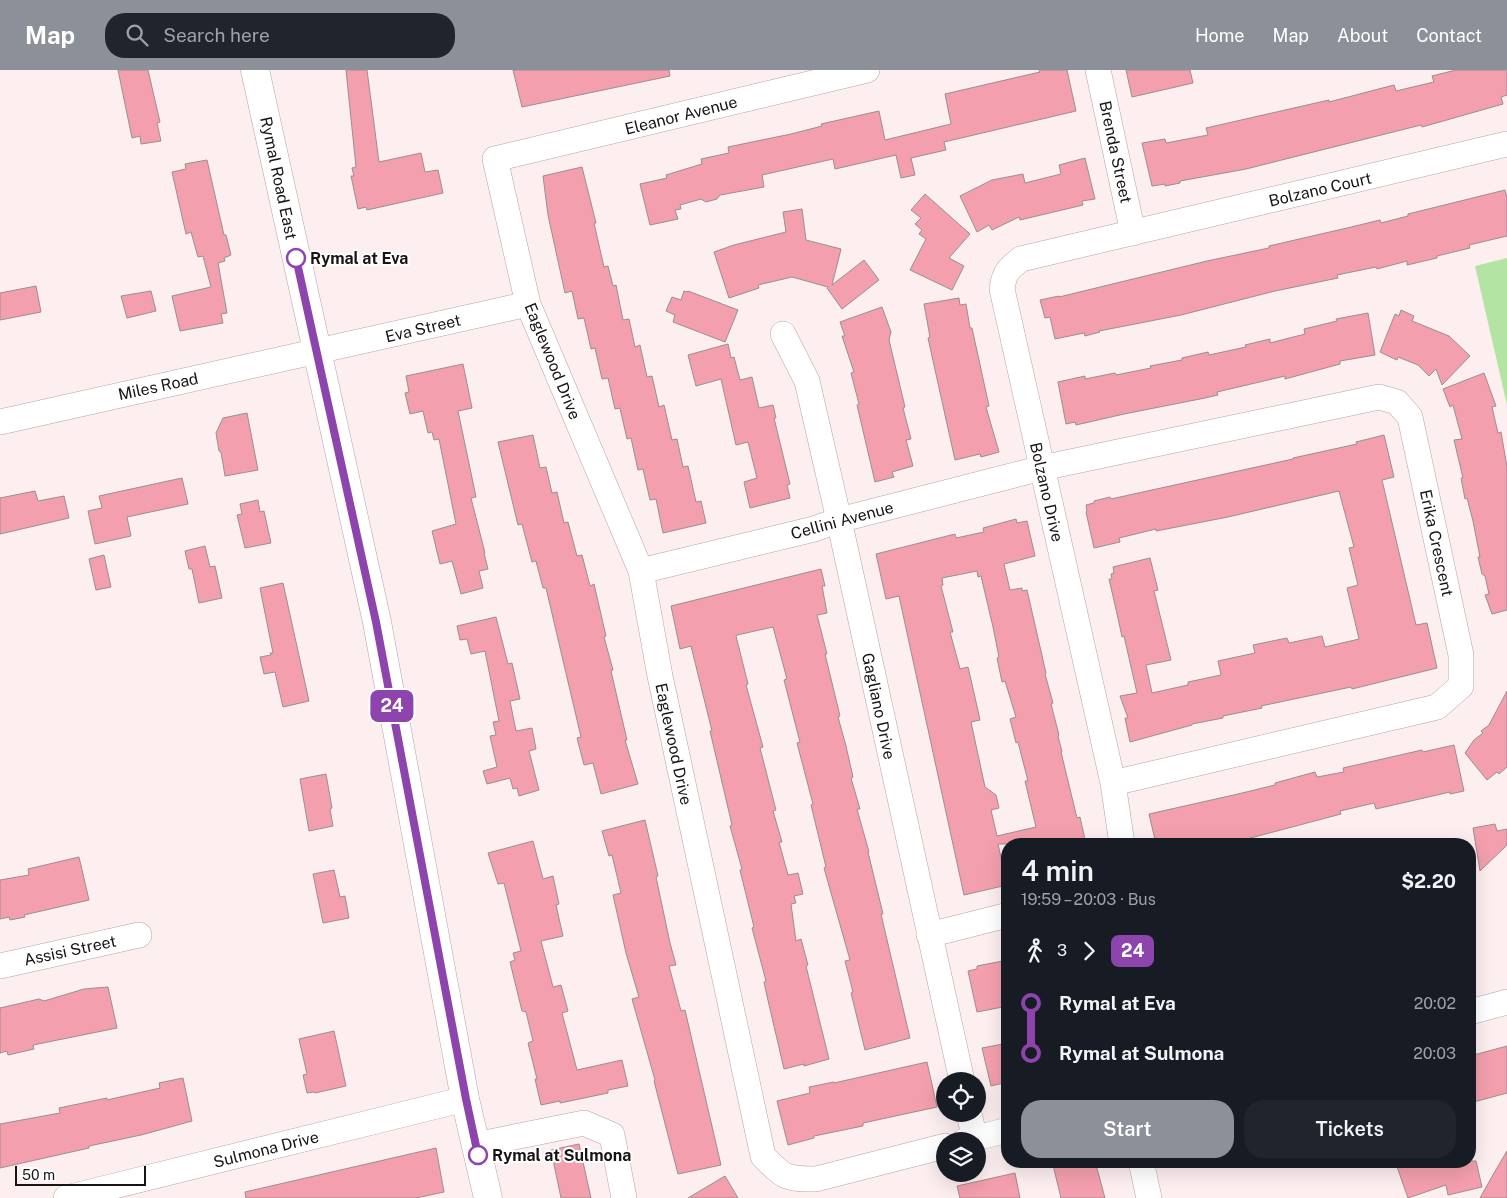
<!DOCTYPE html>
<meta charset="utf-8">
<style>
:root{--surface:#171b24;--page:#20242c;--text:#f1f3f6;--muted:#9ea1a6;--accent:#8c9099}
body{margin:0;font-family:"Public Sans",sans-serif;background:var(--page);color:var(--text);height:100vh;display:flex;flex-direction:column;font-size:19px;white-space:nowrap}
*{box-sizing:border-box;margin:0}
p{font-size:16px;color:var(--muted)}
.icon{flex:none;width:28px;height:28px;fill:none;stroke:currentColor;stroke-width:2;stroke-linecap:round;stroke-linejoin:round}
.map{position:relative;flex:1;overflow:hidden}
.details{position:absolute;left:1001px;top:768px;width:475px;height:330px;display:flex;flex-direction:column;background:var(--surface);border-radius:20px;box-shadow:0 5px 20px #0002}
.details>*{flex:none}
.badge{padding:0 10px;border-radius:8px;font-size:18px;line-height:32px}
.buttons{position:absolute;left:936px;top:1002px;display:grid;gap:10px}
.buttons a{display:grid;place-items:center;width:50px;height:50px;border-radius:50%;background:var(--surface);box-shadow:0 5px 20px #0002;font-size:25px}
.scale{position:absolute;left:15px;bottom:12px;width:131px;box-sizing:border-box;padding-left:5px;border:2px solid #181314;border-top:0;font-size:14px;line-height:18px;white-space:nowrap;color:#181314;-webkit-text-stroke:4px #fff;paint-order:stroke}
.map>.badge{position:absolute;translate:-50% -50%;box-shadow:0 0 0 2px #fff}
.legs{display:flex;align-items:center;gap:8px;height:55px;padding:0 20px;font-size:16px}
.legs p{margin-inline-start:auto}
.head{display:flex;align-items:center;justify-content:space-between;height:85px;padding:0 20px}
h1{font-size:28px;font-weight:600;line-height:38px}
.primary-button{display:flex;gap:10px;margin-top:auto;padding:10px 20px}
.primary-button a{flex:1;height:58px;border-radius:20px;background:var(--accent);color:#fff;font-size:20px;font-weight:600;line-height:58px;text-align:center}
.primary-button a+a{background:var(--page);color:var(--text)}
ul{padding:0 20px;list-style:none}
li{display:flex;align-items:center;gap:18px;height:50px;font-size:19px}
li i{display:grid;place-items:center;width:8px;height:100%;margin:0 6px;background:currentColor}
li i::after{content:'';width:12px;height:12px;margin:-6px;border:4px solid;border-radius:50%;background:var(--surface)}
li p{margin-inline-start:auto}
li:first-child i{background:linear-gradient(#0000 50%,currentColor 0)}
li:last-child i{background:linear-gradient(currentColor 50%,#0000 0)}
header{display:flex;align-items:center;gap:30px;box-sizing:border-box;height:70px;padding:0 25px;background:var(--accent);color:#fff}
header strong{font-size:24px}
nav{display:flex;gap:28px;margin-inline-start:auto;font-size:18px}
.search{width:350px;height:45px;background:var(--page);display:flex;align-items:center;gap:12px;box-sizing:border-box;padding:0 18px;border-radius:20px;color:var(--muted);font-size:19px}
.map>svg:first-child{display:block}
</style>
<header>
<strong>Map</strong>
<div class="search"><svg class="icon" aria-label="search" viewBox="0 0 24 24"><circle cx="10" cy="10" r="6"/><path d="M15 15l6 6"/></svg>Search here</div>
<nav><a>Home</a><a>Map</a><a>About</a><a>Contact</a></nav>
</header>
<div class="map">
<svg width="1507" height="1128" viewBox="0 0 1507 1128">
<rect width="100%" height="100%" fill="#fdeef0"/>
<path fill="#b4e4a4" d="M1507,188v147l-32,-139z"/>
<path fill="#f49fad" stroke="#9b8e8f" fill-rule="evenodd" d="M118,0h30l12,52 -3,1 4,18 -20,3 -1,-8 -8,2z
M346,0h21l12,92 42,-9 4,19 13,-2 5,23 -76,17 -1,-3 -8,2 -7,-33h3l-2,-8 4,-1z
M513,0h156l1,6 -148,31z
M1039,0h28l9,41 -132,31 2,8 -35,8 4,17 -14,3 -5,-23 -61,14 -2,-10 -71,16 2,12 -44,8 -3,4 -11,3 -5,-3 -21,6 1,4 -6,1 3,9 -28,6 -10,-41 27,-6 -1,-3 36,-11 -1,-5 28,-6 -1,-6 63,-13 31,-8 -1,-2 58,-13 6,29 66,-16 -6,-30 95,-22z
M1126,0h64l3,13 -61,14z
M1456,0h51v25l-6,2 2,7 -81,23 -1,-2 -175,44 -66,12v2l-15,3v-2l-13,2 -10,-43 23,-4 1,4 42,-8 -2,-7 123,-28v2l65,-17 2,6 38,-9 -2,-6z
M1085,88l10,41 -13,2 1,4 -63,15 -1,-3 -27,13 -3,-5 -12,7 -17,-36 32,-16 31,-6 2,9 36,-9 -2,-9z
M207,90l17,75h2l5,20 -7,3 1,3 -7,2 9,50 -6,1 2,9 -43,8 -8,-35 39,-9 -8,-31 -5,1 -7,-25 -5,2 -14,-62 14,-3 -1,-5z
M582,97l14,56h-2l10,44 4,-1 5,20 3,-1 7,35 6,-1 6,28 5,-2 7,32 5,-1 7,31 5,-2 8,35 5,-1 6,28 5,-1 8,36 5,-1 5,22 -43,10 -7,-34 -6,1 -7,-31 -5,1 -7,-32 -4,1 -7,-31 -5,1 -7,-31 -6,1 -7,-31 -4,1 -7,-31 -6,1 -6,-28 -7,2 -17,-78 -5,-39z
M1505,120l2,8v38l-38,9 1,3 -33,8v2l-30,7v-4l-30,8 -1,-2 -39,8 1,3 -63,13 -94,24 -82,16 1,1 -15,4 -1,-3 -29,6 -5,-22 -5,1 -5,-18 19,-4v1l148,-36 62,-13v-2l78,-18 33,-8 1,3 27,-7v-2z
M925,124l45,40 -21,24 15,8 -12,24 -42,-20 16,-31 -7,-5 3,-4 -7,-6 6,-6 -10,-8z
M802,139l4,31 35,9 -9,36 32,-25 15,20 -37,29 -15,-21 1,-1 -36,-10 -34,8 1,3 -30,10 -15,-46 20,-7 52,-13 -3,-20z
M36,216l5,26 -41,8v-27z
M151,221l5,20 -29,7 -6,-22z
M684,221l3,1 1,-1 50,19 -13,32 -52,-20 2,-7 -9,-4 6,-14 9,3z
M959,228l1,7 6,-1 4,24h2l17,78 -3,1 13,45 -18,5 -1,-3 -25,6 -27,-122 2,-1 -6,-33z
M882,237l9,25 -2,8 16,67 -2,1 8,31 -5,1 7,26 -21,6 2,5 -19,5 -18,-77 2,-1 -8,-31 3,-1 -12,-36h3l-5,-14z
M1401,240l13,6 -2,5 37,15 21,20 -28,29 -6,-16 -7,7 -11,-11 -20,-8 -1,3 -17,-8 15,-38 4,2z
M1368,243l7,42 -35,6v3l-55,15v-3l-68,16 1,3 -13,3 -81,16 -48,11 -1,-3 -9,2 -8,-42 27,-6v3l30,-6 1,2 35,-7 -1,-2 32,-6v-2l26,-6 1,3 37,-8 -1,-2 25,-6v4l35,-9 -1,-5 33,-8 -1,-2z
M728,274l3,14 3,-1 6,23 12,-3 7,31 14,-3 3,13h-2l16,66 -3,1 3,13 -40,10 -6,-26 13,-4 -9,-36 -12,3 -15,-66 -25,7 -8,-31z
M463,294l9,44 -14,3 18,86 -5,1 14,55h-1l4,16 -9,2 4,17 -22,6 -9,-33 -12,3 -8,-33 24,-7 -17,-85 -5,1 -2,-8 -4,1 -5,-22 -13,3 -5,-21 4,-1 -3,-16z
M1484,303l12,33 -4,1 6,26 3,-1 6,35v143l-15,4 -7,-19 4,-1 -4,-18 -3,-2 -4,-17h2l-7,-36 -6,-23 -2,1 -4,-21h2l-9,-38 8,-1 -9,-34 -3,2 -7,-18z
M247,343l11,57 -33,6 -4,-24 -2,-1 -3,-18 7,-15z
M533,365l7,33 6,-1 6,26 5,-1 7,31 4,-1 9,34 5,-1 8,31 4,-2 12,52 -2,1 9,33 -2,1 16,69h-2l13,44 -37,10 -8,-31 -9,2 -7,-27 4,-1 -35,-149h-3l-7,-27 -4,1 -10,-38 -4,1 -20,-83z
M1384,365l10,42 -12,3 34,145 11,-2 10,45 -85,21 -1,-2 -90,19 1,2 -39,8v2l-31,6v1l-62,17 -5,-24h3l-8,-22 17,-3 -13,-57 -2,1 -4,-19 -9,-39h3l-1,-5 3,-1 -1,-6 37,-9 8,32 -4,1 17,69 -25,5 6,28 36,-8v-3l33,-7 -3,-14 37,-8 -2,-8 34,-7 2,5 33,-7 3,11 34,-8 -12,-51 11,-3 -9,-37 5,-1 -15,-56 -111,26 -72,14v-2l-37,9 1,4 -26,6 -8,-36 1,-1 -1,-6 8,-2v-2l16,-4 1,2 182,-40v-1l64,-14 -1,-2z
M182,408l6,26 -61,13 4,19 -36,8 -7,-33 14,-3 -3,-12z
M35,421l3,10 26,-5 5,22 -69,16v-36z
M258,430l2,12 4,-1 7,32 -26,5 -8,-33 5,-1 -2,-10z
M1016,449l1,4 10,-2 8,35 -31,8 6,26 12,-2v3l5,-1 19,83 -1,1 8,29 -2,1 8,31 -1,1 4,16h-1l16,66 3,-1 6,27h-88l9,41 -43,10 -65,-299 -13,3 -10,-45 79,-20 1,4 28,-6 -1,-4zM977,501l1,6 3,-1 12,51 6,30 -2,1 5,24 3,-1 11,36 -6,2 6,24 2,-1 10,39h-3l11,46 -39,9 -6,-26 8,-2 -3,-13 -11,-8 -14,-65 9,-2 -6,-27 -6,-26 -8,2 -10,-37h3l-12,-46 2,-1 -1,-7z
M205,476l5,21 5,-1 7,32 -23,5 -7,-34h-3l-4,-18z
M104,485l7,32 -15,3 -7,-31z
M821,499l4,17h-3l5,27 -10,2 10,39h-2l15,62 -2,1 8,29 7,31 -2,1 9,31h-3l12,43h-1l15,62h-2l29,124 -45,12 -14,-57 2,-1 -8,-31 5,-1 -26,-92 2,-1 -15,-62 2,-1 -16,-61 3,-1 -16,-62 3,-1 -14,-52 -36,8 -1,1 12,48 -2,1 17,62 -3,1 16,62 -3,1 9,31h-3l9,33 10,-2 5,21 -9,2 2,7 -5,1 5,37 5,-2 7,26 -2,1 23,93 -25,7v-2l-20,5 -17,-73 -3,-14 2,-1 -14,-53 2,-1 -14,-57 2,-1 -12,-43 2,-1 -22,-94h2l-21,-85 -11,3 -9,-43z
M283,513l26,118 -26,6 -8,-35 -11,2 -4,-17 11,-2 -1,-2h3l-13,-65z
M496,547l12,47 4,-1 8,36 -10,2 6,30 16,-3 4,21 -7,2 10,39 -20,6 -2,-8 -4,1 -3,-11 -23,6 -4,-13 14,-4 -7,-31 6,-1 -3,-13 6,-1 -14,-70 -14,3 -4,-15 -7,1 -3,-14z
M1507,621v76l-8,7 -2,-2 -10,8 -22,-27 9,-13 9,-7 -2,-2 8,-6z
M1454,675l10,46 -14,3v-2l-74,17 -2,-6 -34,8 1,3 -113,30h-72l-7,-30 89,-20 37,-9v-2l40,-11 2,5 27,-5 -1,-4 79,-18 1,2z
M326,704l6,34 -2,1 3,17 -24,5 -9,-52z
M645,750l13,56 -2,1 14,66 6,22 -7,1 12,45 4,-1 36,155 -43,9 -24,-93 1,-1 -23,-81 7,-2 -13,-44 -13,-58 8,-2 -9,-38 -3,1 -7,-25z
M1495,754l2,7 10,-2v16l-27,26 -7,-43z
M533,771l10,38 10,-3 6,28 -3,1 7,31 -22,5 12,46 8,-2 7,26 -6,2 15,57 45,-10 6,26 -20,4v3l-48,10v-2l-19,4 -6,-26h2l-9,-36 5,-2 -7,-29 -4,-1 -12,-49 5,-2 -2,-7 8,-2 -17,-68 -6,1 -10,-31z
M79,787l10,43 -65,15 1,2 -15,3 -1,-3 -9,2v-39l29,-5 -1,-6z
M334,800l6,27 5,-1 4,22 -26,5 -10,-49z
M1008,890v46l-31,6 -9,-41 9,-2v-3z
M108,917l9,41 -84,17 1,4 -26,6 -1,-4 -7,2v-45l39,-9 5,2 40,-12z
M334,961l12,55 -31,7 -1,-1 -7,1 -4,-18 4,-1 -8,-35z
M1008,973v39l-17,4 -9,-38z
M1507,976v47l-37,10v-47z
M927,992l10,45 -74,16v3l-49,10v2l-26,7 -11,-44 33,-8 -1,-6 25,-5v1z
M183,1008l9,43 -51,14 -52,11v2l-89,20v-44l60,-11 -1,-5 48,-10v2l53,-12 -1,-5z
M579,1074l12,54h-30l-10,-48z
M436,1078l8,44 -28,6h-170l-1,-6z
M1507,1081v47h-27l14,-25z
M1052,1091h43l10,37h-44z
M1395,1091h81l6,26 -34,8 -2,-10 -38,13z
M1015,1103l5,25h-60l-3,-12z
M725,1106l13,22h-50z"/>
<g fill="none" stroke-linecap="round" stroke-linejoin="round">
<g stroke="#b2a5a6" stroke-width="26">
<path id="minor" d="M867,0l-372,89 33,145 113,267 19,105 103,480c21,22 23,23 53,23l129,-33
M1098,0l35,163
M783,264l24,47 32,139 123,561
M0,352l528,-118
M641,501l173,-42 25,-9 203,-52 337,-71 18,5 13,15 51,238v31l-24,21 -324,76
M1122,774l-9,-61 -111,-494c2,-16 6,-20 19,-30l486,-115
M929,865l79,-20
M0,896l139,-31
M1470,942l37,-10
M969,1044l6,25
M964,1071l44,-11
M475,1075l109,-22 28,12 12,63
M1141,1091l8,37
M66,1128l399,-99"/>
</g>
<g stroke="#b2a5a6" stroke-width="29">
<path id="major" d="M255,0l122,552 88,477 23,99"/>
</g>
<use href="#minor" stroke="#fff" stroke-width="25"/>
<use href="#major" stroke="#fff" stroke-width="28"/>
</g>
<g fill="none" stroke-linecap="round" stroke-linejoin="round">
<g stroke="#fff" stroke-width="11">
<path id="line-1" d="M296,188l80,364 90,477 12,56"/>
</g>
<use href="#line-1" stroke="#8e44ad" stroke-width="8"/>
</g>
<g fill="#fff" stroke="#8e44ad" stroke-width="2.5">
<circle cx="296" cy="188" r="9"/>
<circle cx="478" cy="1085" r="9"/>
</g>
<g text-anchor="middle" stroke-width="4" stroke-linejoin="round" paint-order="stroke">
<g font-size="16" fill="#181314" stroke="#fff">
<text transform="translate(681 45) rotate(-14)" y="6">Eleanor Avenue</text>
<text transform="translate(1116 82) rotate(78)" y="6">Brenda Street</text>
<text transform="translate(279 108) rotate(78)" y="6">Rymal Road East</text>
<text transform="translate(1320 119) rotate(-13)" y="6">Bolzano Court</text>
<text transform="translate(423 258) rotate(-13)" y="6">Eva Street</text>
<text transform="translate(553 291) rotate(68)" y="6">Eaglewood Drive</text>
<text transform="translate(158 316) rotate(-12)" y="6">Miles Road</text>
<text transform="translate(1047 422) rotate(77)" y="6">Bolzano Drive</text>
<text transform="translate(842 450) rotate(-15)" y="6">Cellini Avenue</text>
<text transform="translate(1437 473) rotate(78)" y="6">Erika Crescent</text>
<text transform="translate(879 636) rotate(78)" y="6">Gagliano Drive</text>
<text transform="translate(674 674) rotate(78)" y="6">Eaglewood Drive</text>
<text transform="translate(70 880) rotate(-12)" y="6">Assisi Street</text>
<text transform="translate(266 1079) rotate(-14)" y="6">Sulmona Drive</text>
</g>
<g font-size="16" font-weight="bold" fill="#181314" stroke="#fff" text-anchor="start">
<text x="310" y="194">Rymal at Eva</text>
<text x="492" y="1091">Rymal at Sulmona</text>
</g>
</g>
</svg>
<div class="buttons">
<a><svg class="icon" aria-label="locate" viewBox="0 0 24 24"><circle cx="12" cy="12" r="6"/><path d="M12 2v4M12 18v4M2 12h4M18 12h4"/></svg></a>
<a><svg class="icon" aria-label="layers" viewBox="0 0 24 24"><path d="M12 4l9 5-9 5-9-5zM3 14l9 5 9-5"/></svg></a>
</div>
<div class="scale">50 m</div>
<b class="badge" style="left:392px;top:636px;background:#8e44ad;color:#fff">24</b>
<section class="details">
<div class="head"><div><h1>4 min</h1><p>19:59 – 20:03 · Bus</p></div><b>$2.20</b></div>
<div class="legs"><svg class="icon" aria-label="walk" viewBox="0 0 24 24"><circle cx="13" cy="4" r="2"/><path d="M13 8l-2 6 4 7M11 14l-3 7M7 12l3-4h3l4 4"/></svg>3<svg class="icon" aria-label="forward" viewBox="0 0 24 24"><path d="M9 5l7 7-7 7"/></svg><b class="badge" style="background:#8e44ad;color:#fff">24</b></div>
<ul>
<li><i style="color:#8e44ad"></i><b>Rymal at Eva</b><p>20:02</p></li>
<li><i style="color:#8e44ad"></i><b>Rymal at Sulmona</b><p>20:03</p></li>
</ul>
<div class="primary-button"><a>Start</a><a>Tickets</a></div>
</section>
</div>
